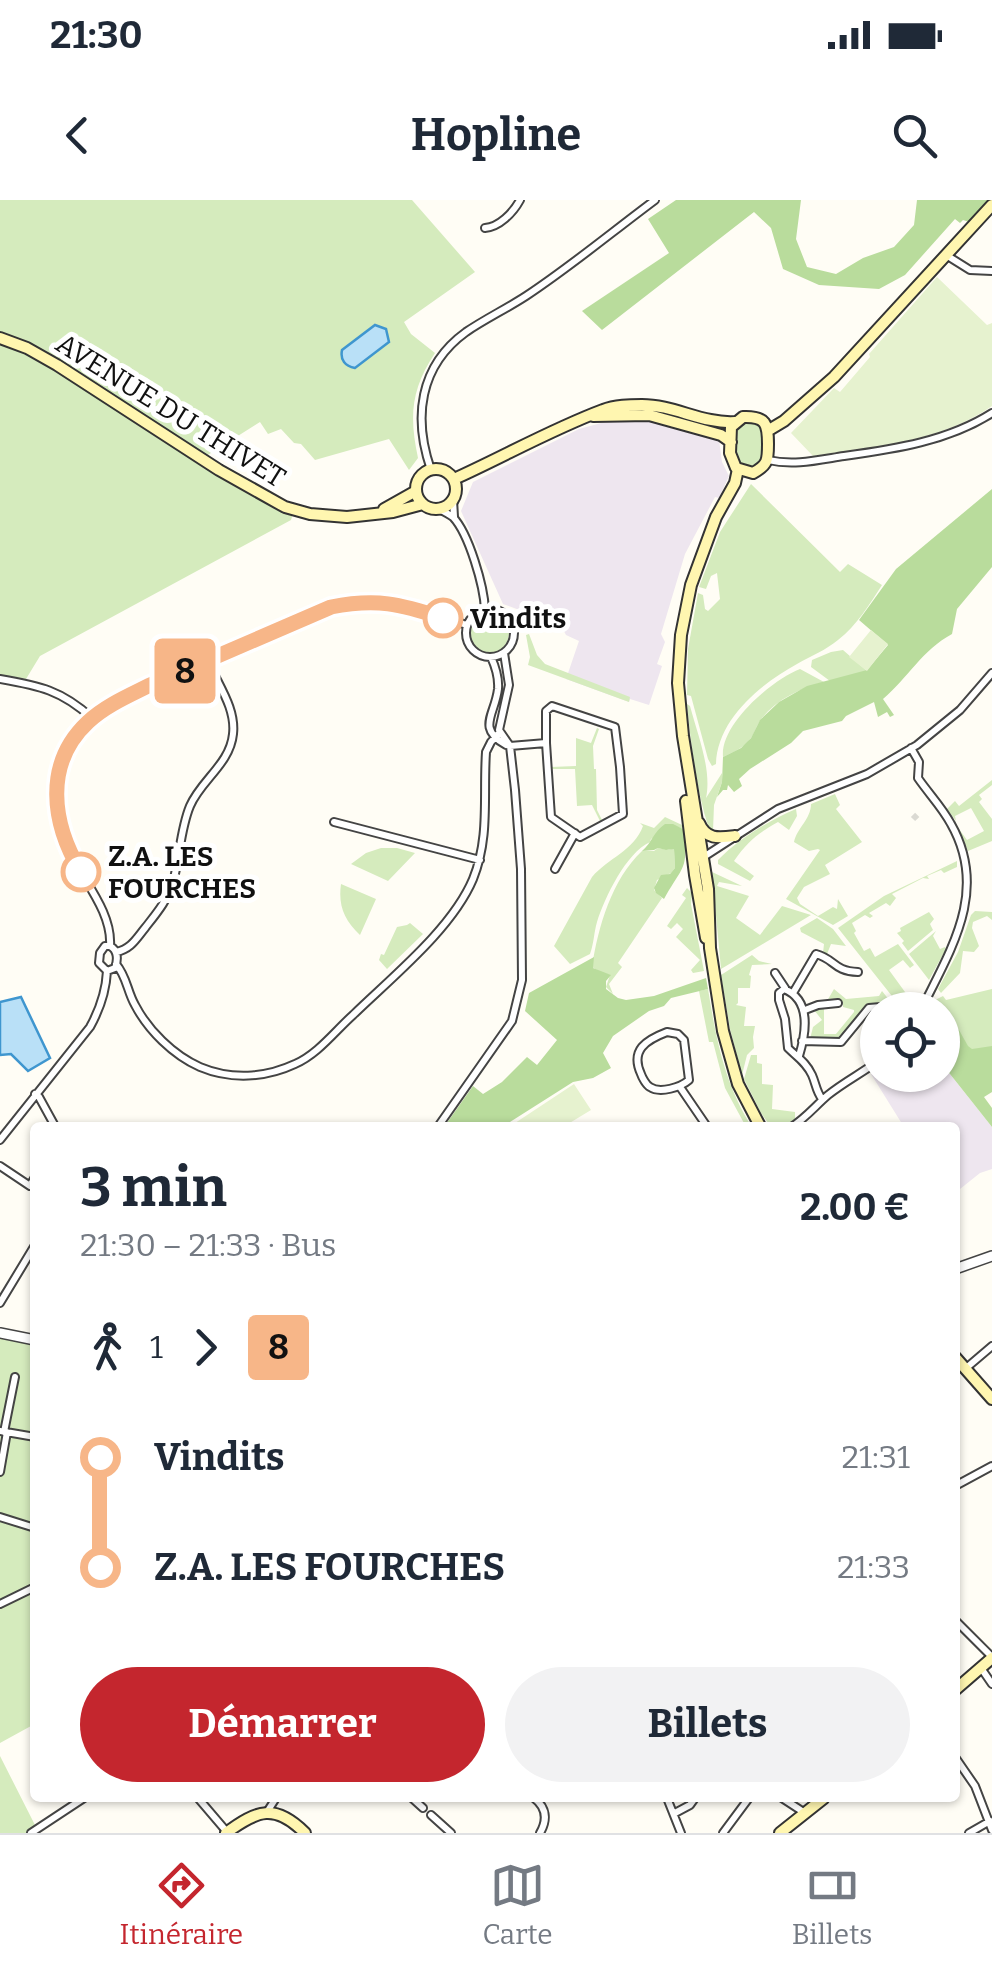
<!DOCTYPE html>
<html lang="fr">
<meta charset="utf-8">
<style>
:root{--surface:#fff;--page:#f2f2f3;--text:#1f2937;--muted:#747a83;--line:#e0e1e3;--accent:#c4262e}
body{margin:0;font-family:Bitter,serif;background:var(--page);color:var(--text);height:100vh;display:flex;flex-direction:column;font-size:38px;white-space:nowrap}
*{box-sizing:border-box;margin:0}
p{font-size:32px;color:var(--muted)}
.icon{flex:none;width:55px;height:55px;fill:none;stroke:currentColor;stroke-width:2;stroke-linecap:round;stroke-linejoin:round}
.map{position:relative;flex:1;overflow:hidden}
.side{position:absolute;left:30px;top:922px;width:930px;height:680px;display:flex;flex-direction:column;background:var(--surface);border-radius:10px;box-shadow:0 2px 8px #0004}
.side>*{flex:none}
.badge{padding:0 20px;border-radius:8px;font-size:35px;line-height:65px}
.fabs{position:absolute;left:860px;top:792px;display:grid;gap:20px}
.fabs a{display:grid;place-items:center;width:100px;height:100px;border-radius:50%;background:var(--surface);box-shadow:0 2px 8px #0004;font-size:50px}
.map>.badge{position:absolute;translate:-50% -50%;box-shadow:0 0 0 5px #fff}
.legs{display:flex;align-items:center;gap:15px;height:110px;padding:0 50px;font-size:32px}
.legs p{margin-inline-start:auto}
.summary{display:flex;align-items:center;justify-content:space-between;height:170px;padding:0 50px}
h1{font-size:55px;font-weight:700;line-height:75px}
.cta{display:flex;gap:20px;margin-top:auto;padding:20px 50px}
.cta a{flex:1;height:115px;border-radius:60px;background:var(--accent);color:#fff;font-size:40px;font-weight:700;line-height:115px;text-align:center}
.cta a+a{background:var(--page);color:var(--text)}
ul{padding:0 50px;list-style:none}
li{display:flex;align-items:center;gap:35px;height:110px;font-size:38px}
li i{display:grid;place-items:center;width:15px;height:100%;margin:0 12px;background:currentColor}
li i::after{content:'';width:25px;height:25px;margin:-12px;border:8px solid;border-radius:50%;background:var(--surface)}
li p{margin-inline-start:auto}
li:first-child i{background:linear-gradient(#0000 50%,currentColor 0)}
li:last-child i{background:linear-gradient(currentColor 50%,#0000 0)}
.status{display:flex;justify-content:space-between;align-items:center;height:70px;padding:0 50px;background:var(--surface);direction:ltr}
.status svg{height:28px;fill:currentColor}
header{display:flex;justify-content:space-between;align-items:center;height:130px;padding:0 50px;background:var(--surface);font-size:45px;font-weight:700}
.tabs{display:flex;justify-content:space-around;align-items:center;height:140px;border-top:2px solid var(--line);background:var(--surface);font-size:28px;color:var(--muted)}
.tabs a{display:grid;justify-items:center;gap:5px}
.tabs .selected{color:var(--accent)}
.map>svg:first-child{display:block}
</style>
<div class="status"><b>21:30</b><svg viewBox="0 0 49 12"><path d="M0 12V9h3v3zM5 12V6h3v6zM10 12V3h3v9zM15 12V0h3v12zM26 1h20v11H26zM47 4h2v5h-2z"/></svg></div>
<header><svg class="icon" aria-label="back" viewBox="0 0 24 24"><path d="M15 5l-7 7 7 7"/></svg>Hopline<svg class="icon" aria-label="search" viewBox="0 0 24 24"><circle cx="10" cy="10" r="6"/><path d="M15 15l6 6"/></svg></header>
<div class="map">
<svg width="992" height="1633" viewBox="0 0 992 1633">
<rect width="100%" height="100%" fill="#fffdf5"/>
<path fill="#eee6ef" d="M630,219l33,5 56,16 3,22 7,14 -10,22 -4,-1 -30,57 -24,80 4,8 -8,22 5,2 -13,39 -19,-6 -1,3 -63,-23 13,-38 -13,-6 -9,-17 -9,4 -8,-17h-5l-13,6 -19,-7 -42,-93 12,-29 106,-53 26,-7z
M943,865l49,62v42l-12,4 -25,20v-65l-51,-1 -33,-53 6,-5 1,6h64z"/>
<path fill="#d5ebbd" d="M0,0h412l63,72 -71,50 7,12 24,19c-24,36 -26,63 -17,105l-9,12 -20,-31 -74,21 -14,-16 -7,-1 -13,-14 -13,5 -8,-12 -57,36 91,52 -3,10 -251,136 -14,23 -26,-4z
M746,221l11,2 6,4 1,30c-28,33 -43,-21 -18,-36z
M751,284l89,88 8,-8 34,21c-13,20 -25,40 -44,55 -12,10 -27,16 -41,24 -35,19 -80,55 -81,100l-4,2 -4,-7 -17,-63 -4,-1 1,-46 10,-56 5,2 2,14 3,2 12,-12 -3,-26 -6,3 -5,13 -7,-2 21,-55z
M469 433a20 20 0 1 1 40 0a20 20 0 1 1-40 0Z
M529,434l8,21 8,9 85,33 -1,5 -101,-37 2,-8 -4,-22z
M843,450l24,21 -37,10 -19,-14 1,-7 19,-8z
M800,469l24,13c-23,6 -47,17 -62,36 -6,7 -7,15 -12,21 -6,9 -17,13 -27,18 -3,-33 49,-77 77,-88z
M687,504l3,2c8,30 22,64 16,92l16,-25v9l-8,23 -1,26 -4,-2c-13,-40 -18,-84 -22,-125z
M597,528l2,1 -6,17 1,23h2l1,41 6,12 -2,1 -9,-18 -15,1 -2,-37h-22l-2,-2 25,-1v-28l15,5z
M992,580v5l-13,10 3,4 -3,3 13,17v22l-24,10 -9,-22 8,11 17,-9 -13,-23 -16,8 1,5 -9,-12 8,-8 4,5z
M835,594l5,11 -4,4 26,33 -37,23 5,9 -26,13 -7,11 3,6 18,12 15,-9 4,2 1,-10 10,17 -15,9 -47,-26 34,-49 -2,-1 -9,2 -15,-9c3,-14 17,-23 17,-38z
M796,609l1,7 -8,14 -11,-8c-21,12 -30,19 -44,39l20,15 -4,5 -32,-17v-4c22,-22 50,-39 78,-51z
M665,617l17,8 1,4 -8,-3 -24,13 -1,3c-24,11 -45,55 -53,80 -3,10 -3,21 -7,32l-20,10 -16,-18 38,-69c16,-19 42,-26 51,-51l-3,-3 14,5z
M381,648h16l18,5 -27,28 -37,-17 15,-11z
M658,648l10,2 6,-2 1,20 -4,5 -14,7 -3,10 8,8 -44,65 4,4 -13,17 4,10 -7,-7 4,-12 -10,-3 -8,-5c6,-40 20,-88 50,-116h12z
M957,661v6l-13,6 -3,-3 -14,6 2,3 -6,-1 -31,16 4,4 -6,8 -4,-3 -17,10 4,3 -3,2 -5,-3 -13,8 4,8 -2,2 10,18 6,-3 5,9 23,-13 16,21 -4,3 -7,-8 -14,10 24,33 5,-2 -5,9h-6l-8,-5 -61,-77 46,-32z
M712,672l30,14 -23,-4 -2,4 32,10 -13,22 24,17 22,-29 29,9 -90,54z
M341,684l35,15 -16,36c-16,-15 -22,-30 -19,-51z
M687,688l5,5 -1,11 13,67 -11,2 -2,-3 9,-10 -24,-23 7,-8 -6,-6 -6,6 -4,-3 19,-28 -4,-3z
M975,711l17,1v8l-5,-4 -14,6 -1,6 7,18 -5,6 -11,-1 -3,22 -19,20 -3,-4 20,-37 13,-37z
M929,712l5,7 -4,5 3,6 -25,21 -6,-8 2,-2 -7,-8 4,-2 -1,-3z
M817,718l16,11 13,17 -15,-2 -4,10 -4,-1 1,-9 -23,-12 -1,-4z
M410,723l13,11 -36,35 -8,-9 2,-6 3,1 13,-28 10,-2z
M936,731l-3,5 7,13 5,-2 1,2 -17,31 -20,-26z
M752,755l7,6 13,3 -20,1 -3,10 2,1 -1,12h-12v15l-2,2 10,2 -2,19h11l-2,11 1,11 -7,7 -5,20 -12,-46 -9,-54z
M708,789c8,50 17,96 44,138h-10l3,-2 -20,-37 -12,-46h-4l-10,-51z
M834,789l12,10 33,-3 3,-5 8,10 -5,4 -17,1 -29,33h-29l3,-12 9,-7 -8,-10 10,-2v26h12l18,-22v-2l-11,-3v-4l-4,-3 -12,1z
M992,789v103l-24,4 -25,-31 -1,-55h-14l3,-8 12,-6 3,4z
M751,855h6v8l5,1v20l11,1 -1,24 23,3v7l-13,8h-11l-10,-14 -17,-34z
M0,1133l35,7v391l-4,-5 -31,17z
M0,1556l37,73 -6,4h-31z"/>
<path fill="#b9dc9c" d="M676,0h125l-5,39 11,28 29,7 27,-16 31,-11 20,-22 3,-25h72l-20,22 -6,-2 -3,3 -5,-4 -50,56 -26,14 -60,-4 -36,-16 -12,-41 -17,-16 -152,118 -20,-19 87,-58 -21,-34z
M992,289v78l-35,42 -5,25c-30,16 -44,44 -69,65l11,16 -4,2 -3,-5 -9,5 -4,-15 -28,14 -4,5 -39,10 -12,12 -41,26 -11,10 3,7 -8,6 -6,-7 -1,5h-4l-6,7 5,-15 1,-25 18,-9 10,-10 9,-18 19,-18 28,-16 60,-16 21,-25 -29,-25 37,-51z
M665,624h8l10,5c6,41 0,36 -19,70l-8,-6 -2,-5 7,-13 9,-1 5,-6 -1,-19 -8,1 -8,-2 -4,2 -12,1c10,-8 11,-19 23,-27z
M594,757l-1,11 18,7 -5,6v8l12,9 8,2 28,-4 52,-18 2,11 -37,9 -7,8 -15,5 -36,25 -10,17 8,15 -18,10 -20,4 -71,45h-58l29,-41 10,8 19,-12 25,-25 10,8 20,-25 -32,-29 4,-18z
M954,829l5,1 9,16 4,3 20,-3v46l-8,5 8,11v19l-49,-62v-33l4,1z"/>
<path fill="#e6f2cf" d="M937,77l50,48 5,-2v83c-49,35 -120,42 -179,50l-22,-23 43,-45 6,4 30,-35 -1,-3z
M871,430l17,14 -21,27 -18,-14z
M574,884l17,26 -28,17h-54z"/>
<path fill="#b9e0f7" stroke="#3f96cf" stroke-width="2.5" d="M375,125l11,4 3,13 -34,26c-10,-2 -15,-8 -13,-18z
M21,797l29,61 -22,13 -17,-17 -11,1v-53z"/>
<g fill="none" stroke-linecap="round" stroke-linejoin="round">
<path stroke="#dbdad3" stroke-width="6" stroke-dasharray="6 3" stroke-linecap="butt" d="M913,619l5,-5"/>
<g stroke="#444" stroke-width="10">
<path id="minor" d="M485,28c14,-1 28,-15 35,-28
M946,55l24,15 22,1
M768,260c26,6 50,0 76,-4 51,-7 104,-15 148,-43
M431,270c-18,-52 -12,-104 35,-138 19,-13 40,-23 60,-36 44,-29 86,-64 129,-96
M453,299l1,18
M439,309c4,2 10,5 14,8 16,17 31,69 32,93
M466 433a24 24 0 1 1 48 0a24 24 0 1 1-48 0Z
M491,457c5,11 8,20 7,32 -3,26 -22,39 8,56
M0,479c40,7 61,11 92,39
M510,546l36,-3 5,74 29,20 43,-23 -3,-47 -5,-40 -63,-21 -6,5v32
M911,548l8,14 -1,16c11,16 24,29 33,46 38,67 0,125 -30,186
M334,622l146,38
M702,658l76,-49 89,-35 50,-29 43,-35 32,-37
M555,669l20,-36
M116,752c15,-3 20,-13 29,-24 11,-14 23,-28 28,-46 7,-25 7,-52 17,-76 11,-26 40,-42 43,-72 3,-26 -15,-49 -25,-73
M116,764c11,13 11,27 19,41 13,25 38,50 65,62 31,13 65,11 95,-3 23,-10 40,-33 58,-49 39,-38 99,-86 120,-136 17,-42 10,-83 13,-127l5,-10 9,-10
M107,771l8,-3c3,-8 3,-18 -5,-22 3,-41 -41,-79 -50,-119 -25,-104 71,-132 145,-164 42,-18 84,-38 126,-56 56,-11 84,2 136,18
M775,773l10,15
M793,793l23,-39c19,5 17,17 42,18
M805,810l13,-5 20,-2
M667,832l11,2 6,6 5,40c-8,7 -29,14 -39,7 -4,-2 -8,-10 -9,-13 -11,-24 5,-34 26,-42z
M802,841l39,1 28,-34 12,-1
M799,856c7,-23 13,-56 -15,-67l-5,4v7l6,19 3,29c9,9 18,14 24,27 4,9 4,16 10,24
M680,887l28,41
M35,894l4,3 17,31
M437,928l75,-107 10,-41 -1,-111 -6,-79 -5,-44 -11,-16 10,-45 -5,-32
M790,928c16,-10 25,-22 38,-33 16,-13 34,-22 50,-34
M0,940l90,-113c10,-18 16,-36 17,-56l-8,-8 1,-10 5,-7h5
M0,966l30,20 5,-9
M0,1103l35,-58
M965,1169l27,-23
M0,1231l35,6
M4,1232l11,-55
M0,1272l7,-40
M955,1286l37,-20
M0,1317l35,11
M0,1404l35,-17
M955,1420l37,37
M981,1468l11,16
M955,1557l20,29 17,44
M198,1598l29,34
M412,1598l11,10
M534,1598c12,9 14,21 6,35
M667,1598l14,35
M782,1598l23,15
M267,1612l9,-14
M675,1613l15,-8 5,-7
M431,1615l20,18
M31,1633l53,-35
M723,1633l26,-35
M969,1633l21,-12"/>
</g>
<g stroke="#444" stroke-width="12">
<path id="tertiary" d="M955,1069l37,-13
M0,1133l35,7"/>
</g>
<g stroke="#333" stroke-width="14">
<path id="secondary" d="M0,138l27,10 30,17 162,105 66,37 25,7 37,3 46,-5 30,-8
M593,216l56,-1 72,20 10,7
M743,217c23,-1 25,7 25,27 0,16 0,21 -15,29l-17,-5 -6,-15 1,-26z
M769,230l15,-9 50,-44 158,-172
M738,269l-3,14 -19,34 -25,68 -10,50 -3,48 5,53 25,153 2,59 13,83 15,53 23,44
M416 289a20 20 0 1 1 40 0a20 20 0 1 1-40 0Z
M454,279c49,-22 98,-50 149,-69 12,-5 27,-5 39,-5 32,0 61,19 93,17
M384,309l32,-18
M686,601l9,74 11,63
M699,623c7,17 20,15 36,13
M955,1157l37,42
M955,1490l37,-32
M226,1633c31,-23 49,-30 79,0
M780,1633l44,-35"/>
</g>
<use href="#minor" stroke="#fff" stroke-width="6"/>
<use href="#tertiary" stroke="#fff" stroke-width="9"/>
<use href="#secondary" stroke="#fff6b0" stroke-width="10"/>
</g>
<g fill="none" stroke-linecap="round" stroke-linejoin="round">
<g stroke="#fff" stroke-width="22">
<path id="line-1" d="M81,672c-29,-48 -38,-108 7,-150 17,-16 40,-26 60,-36l183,-79c46,-9 69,-3 112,11"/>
</g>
<use href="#line-1" stroke="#f7b688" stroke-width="15"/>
</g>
<g fill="#fff" stroke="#f7b688" stroke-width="5">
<circle cx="443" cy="418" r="18"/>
<circle cx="81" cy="672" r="18"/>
</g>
<g text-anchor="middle" stroke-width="10" stroke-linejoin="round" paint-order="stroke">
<g font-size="28" fill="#111" stroke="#fff">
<text transform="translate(171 210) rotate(32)" y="10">AVENUE DU THIVET</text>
</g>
<g font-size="28" font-weight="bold" fill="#111" stroke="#fff" text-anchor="start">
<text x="470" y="428">Vindits</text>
<text x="108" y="666">Z.A. LES<tspan x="108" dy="32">FOURCHES</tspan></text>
</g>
</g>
</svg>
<div class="fabs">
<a><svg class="icon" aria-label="locate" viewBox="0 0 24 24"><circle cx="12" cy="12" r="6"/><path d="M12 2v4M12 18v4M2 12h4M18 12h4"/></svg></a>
</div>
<b class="badge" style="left:185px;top:471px;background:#f7b688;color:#111">8</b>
<section class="side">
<div class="summary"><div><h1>3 min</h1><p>21:30 – 21:33 · Bus</p></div><b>2.00 €</b></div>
<div class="legs"><svg class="icon" aria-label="walk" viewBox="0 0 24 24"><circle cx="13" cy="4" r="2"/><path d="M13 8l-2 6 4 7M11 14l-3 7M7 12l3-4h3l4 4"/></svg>1<svg class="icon" aria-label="forward" viewBox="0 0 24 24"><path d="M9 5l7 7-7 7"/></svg><b class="badge" style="background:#f7b688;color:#111">8</b></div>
<ul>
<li><i style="color:#f7b688"></i><b>Vindits</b><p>21:31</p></li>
<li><i style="color:#f7b688"></i><b>Z.A. LES FOURCHES</b><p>21:33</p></li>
</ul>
<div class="cta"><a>Démarrer</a><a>Billets</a></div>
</section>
</div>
<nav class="tabs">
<a class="selected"><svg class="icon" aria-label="directions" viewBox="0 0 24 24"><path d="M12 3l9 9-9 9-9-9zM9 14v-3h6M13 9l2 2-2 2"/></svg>Itinéraire</a>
<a><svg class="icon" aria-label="map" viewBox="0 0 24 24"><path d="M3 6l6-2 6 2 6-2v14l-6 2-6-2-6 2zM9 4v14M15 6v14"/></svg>Carte</a>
<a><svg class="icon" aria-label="tickets" viewBox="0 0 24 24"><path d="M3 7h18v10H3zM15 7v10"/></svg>Billets</a>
</nav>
